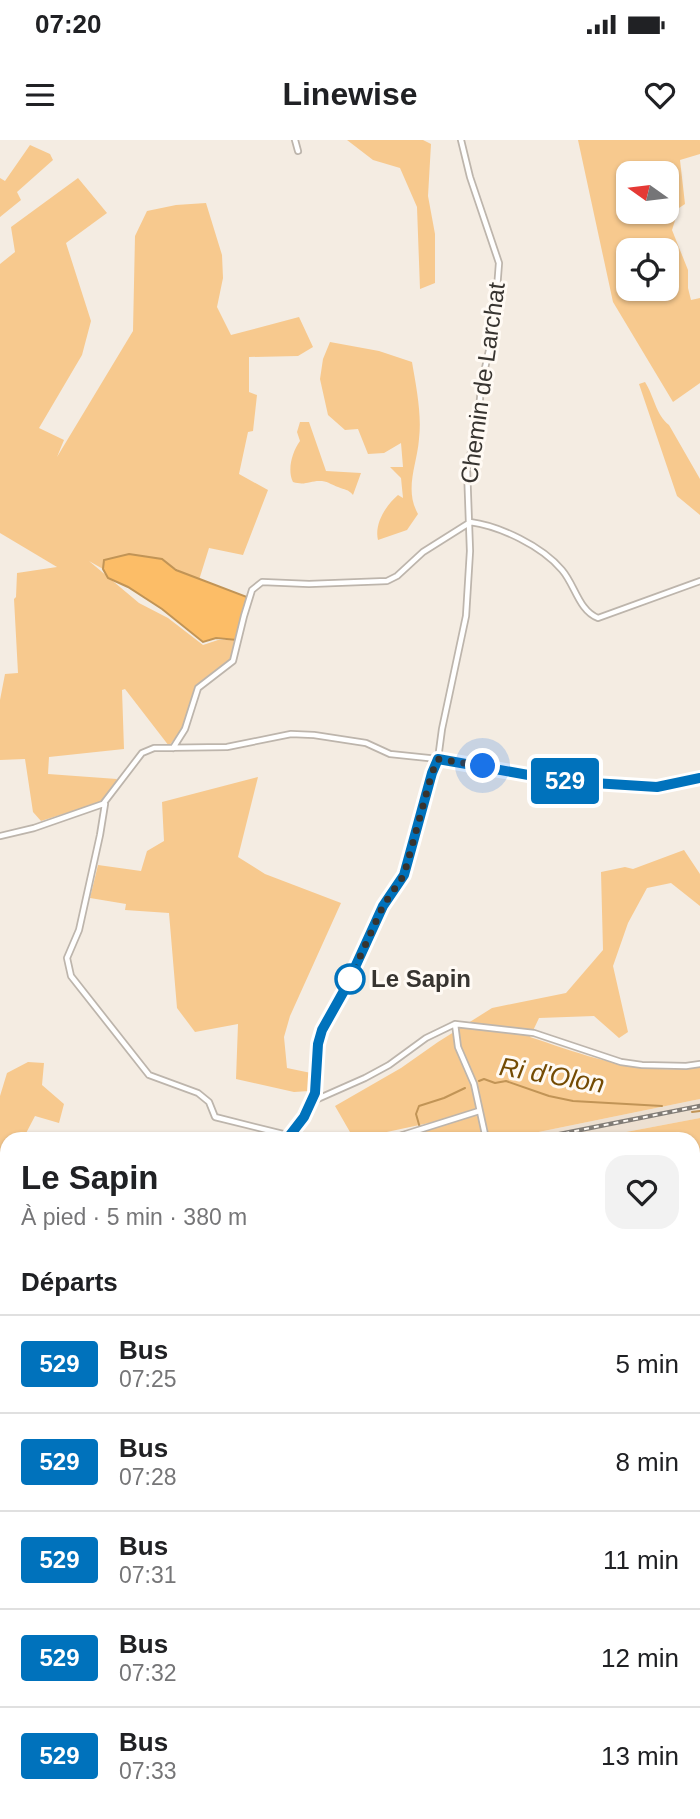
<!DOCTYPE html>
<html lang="fr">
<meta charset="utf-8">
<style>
:root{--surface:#fff;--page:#f2f2f2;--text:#202124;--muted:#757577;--line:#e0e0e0}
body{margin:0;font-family:Arial,sans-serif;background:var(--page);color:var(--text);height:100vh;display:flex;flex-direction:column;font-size:26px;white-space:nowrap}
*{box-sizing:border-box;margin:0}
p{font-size:23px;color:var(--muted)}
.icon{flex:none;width:38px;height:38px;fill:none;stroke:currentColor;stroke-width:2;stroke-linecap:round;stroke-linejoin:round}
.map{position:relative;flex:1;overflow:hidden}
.sheet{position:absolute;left:0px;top:992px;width:700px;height:688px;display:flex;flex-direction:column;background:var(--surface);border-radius:21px 21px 0 0;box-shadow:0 2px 5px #0004}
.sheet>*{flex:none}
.badge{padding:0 14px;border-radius:5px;font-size:24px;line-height:46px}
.needle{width:46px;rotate:284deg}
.fabs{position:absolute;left:616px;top:21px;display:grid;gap:14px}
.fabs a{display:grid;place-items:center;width:63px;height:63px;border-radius:14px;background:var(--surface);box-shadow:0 2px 5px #0004;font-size:35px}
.you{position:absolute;width:35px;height:35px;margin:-18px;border:5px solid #fff;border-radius:50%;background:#1a73e8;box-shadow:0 0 0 10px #1a73e833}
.map>.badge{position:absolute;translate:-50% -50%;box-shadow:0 0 0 4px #fff}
h2{padding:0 21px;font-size:26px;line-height:63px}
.round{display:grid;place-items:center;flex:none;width:74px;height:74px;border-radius:21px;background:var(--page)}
.summary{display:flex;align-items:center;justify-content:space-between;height:119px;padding:0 21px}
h1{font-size:33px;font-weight:600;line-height:52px}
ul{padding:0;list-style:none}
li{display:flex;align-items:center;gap:21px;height:98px;padding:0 21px;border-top:2px solid var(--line)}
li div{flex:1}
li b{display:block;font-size:26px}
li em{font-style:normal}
li .badge{min-width:77px;font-weight:700;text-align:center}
.status{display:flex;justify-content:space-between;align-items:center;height:49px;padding:0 35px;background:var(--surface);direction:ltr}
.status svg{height:19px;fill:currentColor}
header{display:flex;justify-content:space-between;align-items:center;height:91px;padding:0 21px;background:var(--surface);font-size:32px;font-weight:600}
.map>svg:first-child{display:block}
</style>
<div class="status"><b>07:20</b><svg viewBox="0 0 49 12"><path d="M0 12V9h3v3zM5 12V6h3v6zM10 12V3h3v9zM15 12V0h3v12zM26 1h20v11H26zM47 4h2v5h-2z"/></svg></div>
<header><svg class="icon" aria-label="menu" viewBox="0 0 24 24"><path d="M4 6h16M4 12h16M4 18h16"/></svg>Linewise<svg class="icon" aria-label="heart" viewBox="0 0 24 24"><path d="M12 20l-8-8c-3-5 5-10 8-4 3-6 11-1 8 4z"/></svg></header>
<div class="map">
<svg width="700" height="1679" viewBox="0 0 700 1679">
<rect width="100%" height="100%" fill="#f4ece2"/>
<path fill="#ede0d1" d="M700,959v19l-111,21h-85z"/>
<path fill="#f7c98e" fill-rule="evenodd" d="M347,0h76l8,4 -3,52 7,38v49l-15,6 -3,-82 -17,-39 -27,-8z
M578,0h122v14l-20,6 5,44 -6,4 -7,22 16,40v18l3,12 9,-2v85l-27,19 -60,-100zM628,33h39v39h-39zM628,110h39v39h-39z
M30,5l20,9 3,6 -36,32 4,8 -21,17v-39l5,3z
M78,38l29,35 -41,30 25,78 -9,34 -43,73 25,12 -7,17 76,-126 2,-95 12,-25 29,-6 30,-2 16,52 1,23 -6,29 14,28 68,-18 14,30 -15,9 -49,1v35l8,3 -4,36 -5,1 -9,42 29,16 -25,65 -34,-7 -10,32c-41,-18 -47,-32 -95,-20l-1,9 -14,-8 50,42 29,15 35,27 15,-5h17l-4,19 -32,24 -17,46 -13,17 -44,-57 -3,1 2,59 -75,8 -1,17 69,5 -7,15 -12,9 -57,18 -8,-9 -8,-53 -25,1v-60l5,-26 13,-1 -4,-74 2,-2 1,-24 40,-6 -57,-34v-269l15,-12 -4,-25z
M330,202l49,9 33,11c4,24 10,52 7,77 -2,26 -15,50 -1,75l-11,16 -29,10c-4,-16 8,-35 20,-45l5,3 -2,-20 -11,-11h13l-2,-24 -17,10 -16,1 -10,-25 -13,1 -17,-15 -8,-36 3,-20z
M645,242c9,14 11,33 24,43l31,54v36l-23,-19 -38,-112z
M300,282h9l17,49 35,2 -8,22c-5,-6 -8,-5 -15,-8 -6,-2 -9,-5 -16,-6 -12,-1 -16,5 -29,1 -6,-12 -1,-30 7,-41l-3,-9z
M258,637l-20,80 27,17 76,29 -51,113 -6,21 3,31 24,5 -2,18 -15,1 -58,-13 2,-55 -43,8 -18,-24 -8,-95 -44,-3 1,-6 -36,-6 8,-33 43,6 6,-20 17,-10 -2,-39z
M684,710l16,24v32l-29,-23 -24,5 -19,35 -15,43 15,66 -9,6 -25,-22 -55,2 -9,19c55,18 111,41 170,29v33l-196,40h-104l61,-19 10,-6 -117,25 -19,-33 66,-38 37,-26 54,-34 74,-15 37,-43 -2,-78 24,-5 8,2z
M28,922l16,1 -2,22 22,19 -5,19 -24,-7 -12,23h-16v35l-3,5 -4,1v-84l7,-23z
M700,978v165l-7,-3v-141h-104z
M7,1189v86l-3,7 3,4c0,42 -4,83 -7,124v-210z
M23,1673h99l2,6h-102z
M160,1673h162l4,6h-169z"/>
<path fill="#fcbd67" stroke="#c19456" stroke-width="2" d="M129,414l33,5 14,11 71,27 -10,43 -21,-2 -13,4 -41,-33 -34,-22 -20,-9 -5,-9 1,-9z"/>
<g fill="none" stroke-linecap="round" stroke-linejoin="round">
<path stroke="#c19456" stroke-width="2" d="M479,941l5,-2 11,4 11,-2 43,15 24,5 89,5
M692,972l8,-1
M377,999l43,-11 -4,-14 3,-8 25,-8 21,-10"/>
<g stroke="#bdb5ac" stroke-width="8">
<path id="street" d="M295,0l3,11
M470,382c30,4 72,24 92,48 13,15 17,41 36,48l102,-37
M173,608l12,-19 13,-41 35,-27 11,-45 8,-26 10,-8 47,2 78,-3 10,-5 26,-24 46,-29
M105,664l-5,31 -21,95 -12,28 4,18 78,99 49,18 11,9 6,15 72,18 8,4
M0,696l34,-8 69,-24 39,-51 12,-5 73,-1 64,-13 23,1 52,8 24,11 48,5 4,-30 24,-113 4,-65 -3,-83 11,-44 3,-38 13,-58 5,-65 -29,-86 -9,-37
M455,884l3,23 16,37 12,55
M313,961l52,-23 24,-13 37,-27 29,-14 79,9 87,29 21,3 44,1 14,-2
M390,999l89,-28
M693,1232l7,3
M124,1673l1,6
M402,1673l1,6
M46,1679l2,-6"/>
</g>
<g stroke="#bdb5ac" stroke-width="10">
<path id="secondary" d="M287,999l17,-22 11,-24 3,-43 4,-20 23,-41 38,-82 21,-32 28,-102 6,-14 124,22 95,6 43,-9
M0,1465l4,-14 3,-33
M0,1636l7,4
M16,1679l1,-6"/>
</g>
<use href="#street" stroke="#fff" stroke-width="4.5"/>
<use href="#secondary" stroke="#fff" stroke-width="6"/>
<g stroke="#817c76" stroke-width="4.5">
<path id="rail" d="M535,999l165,-33
M0,1504l7,-23"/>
</g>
<use href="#rail" stroke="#fffaf4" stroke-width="2" stroke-dasharray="5" stroke-linecap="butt"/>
</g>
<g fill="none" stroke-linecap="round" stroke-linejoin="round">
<g stroke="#fff" stroke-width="16">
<path id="line" d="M287,999l17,-22 11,-24 3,-49 4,-14 23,-41 38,-83 21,-31 28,-102 6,-14 124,22 95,6 43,-9"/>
</g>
<use href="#line" stroke="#0072bc" stroke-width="10"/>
<path stroke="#373430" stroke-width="7" stroke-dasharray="0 12.6" d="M350,839l33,-73 21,-31 28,-102 6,-14 45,7"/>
</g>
<circle fill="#fff" stroke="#0072bc" stroke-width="3.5" cx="350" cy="839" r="14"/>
<g text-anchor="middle" stroke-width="6" stroke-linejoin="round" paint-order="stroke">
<g font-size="24" fill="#373430" stroke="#fffaf4">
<text transform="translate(483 243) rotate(-82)" y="8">Chemin de Larchat</text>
</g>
<g font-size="24" font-weight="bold" fill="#373430" stroke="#fffaf4" text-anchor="start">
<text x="371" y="847">Le Sapin</text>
</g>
<g font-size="26" font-style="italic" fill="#744b03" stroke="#fffaf4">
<text transform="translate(552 935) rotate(10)" y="9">Ri d'Olon</text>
</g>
</g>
</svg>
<div class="fabs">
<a><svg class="needle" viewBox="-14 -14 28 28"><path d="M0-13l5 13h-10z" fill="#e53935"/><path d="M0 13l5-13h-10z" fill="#757577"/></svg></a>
<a><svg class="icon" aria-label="locate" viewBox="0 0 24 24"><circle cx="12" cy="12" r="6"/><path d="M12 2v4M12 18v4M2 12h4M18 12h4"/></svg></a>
</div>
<div class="you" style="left:483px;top:626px"></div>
<b class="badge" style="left:565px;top:641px;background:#0072bc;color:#fff">529</b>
<section class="sheet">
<div class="summary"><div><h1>Le Sapin</h1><p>À pied · 5 min · 380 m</p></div><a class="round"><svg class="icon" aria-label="heart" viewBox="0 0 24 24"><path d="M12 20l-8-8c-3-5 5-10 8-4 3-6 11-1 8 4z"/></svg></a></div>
<h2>Départs</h2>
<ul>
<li><span class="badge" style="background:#0072bc;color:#fff">529</span><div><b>Bus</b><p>07:25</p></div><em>5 min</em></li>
<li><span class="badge" style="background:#0072bc;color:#fff">529</span><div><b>Bus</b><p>07:28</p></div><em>8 min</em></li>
<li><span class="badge" style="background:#0072bc;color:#fff">529</span><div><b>Bus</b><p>07:31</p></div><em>11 min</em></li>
<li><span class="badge" style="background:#0072bc;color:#fff">529</span><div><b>Bus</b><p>07:32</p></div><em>12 min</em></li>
<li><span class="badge" style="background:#0072bc;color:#fff">529</span><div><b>Bus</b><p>07:33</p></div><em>13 min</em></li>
</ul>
</section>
</div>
